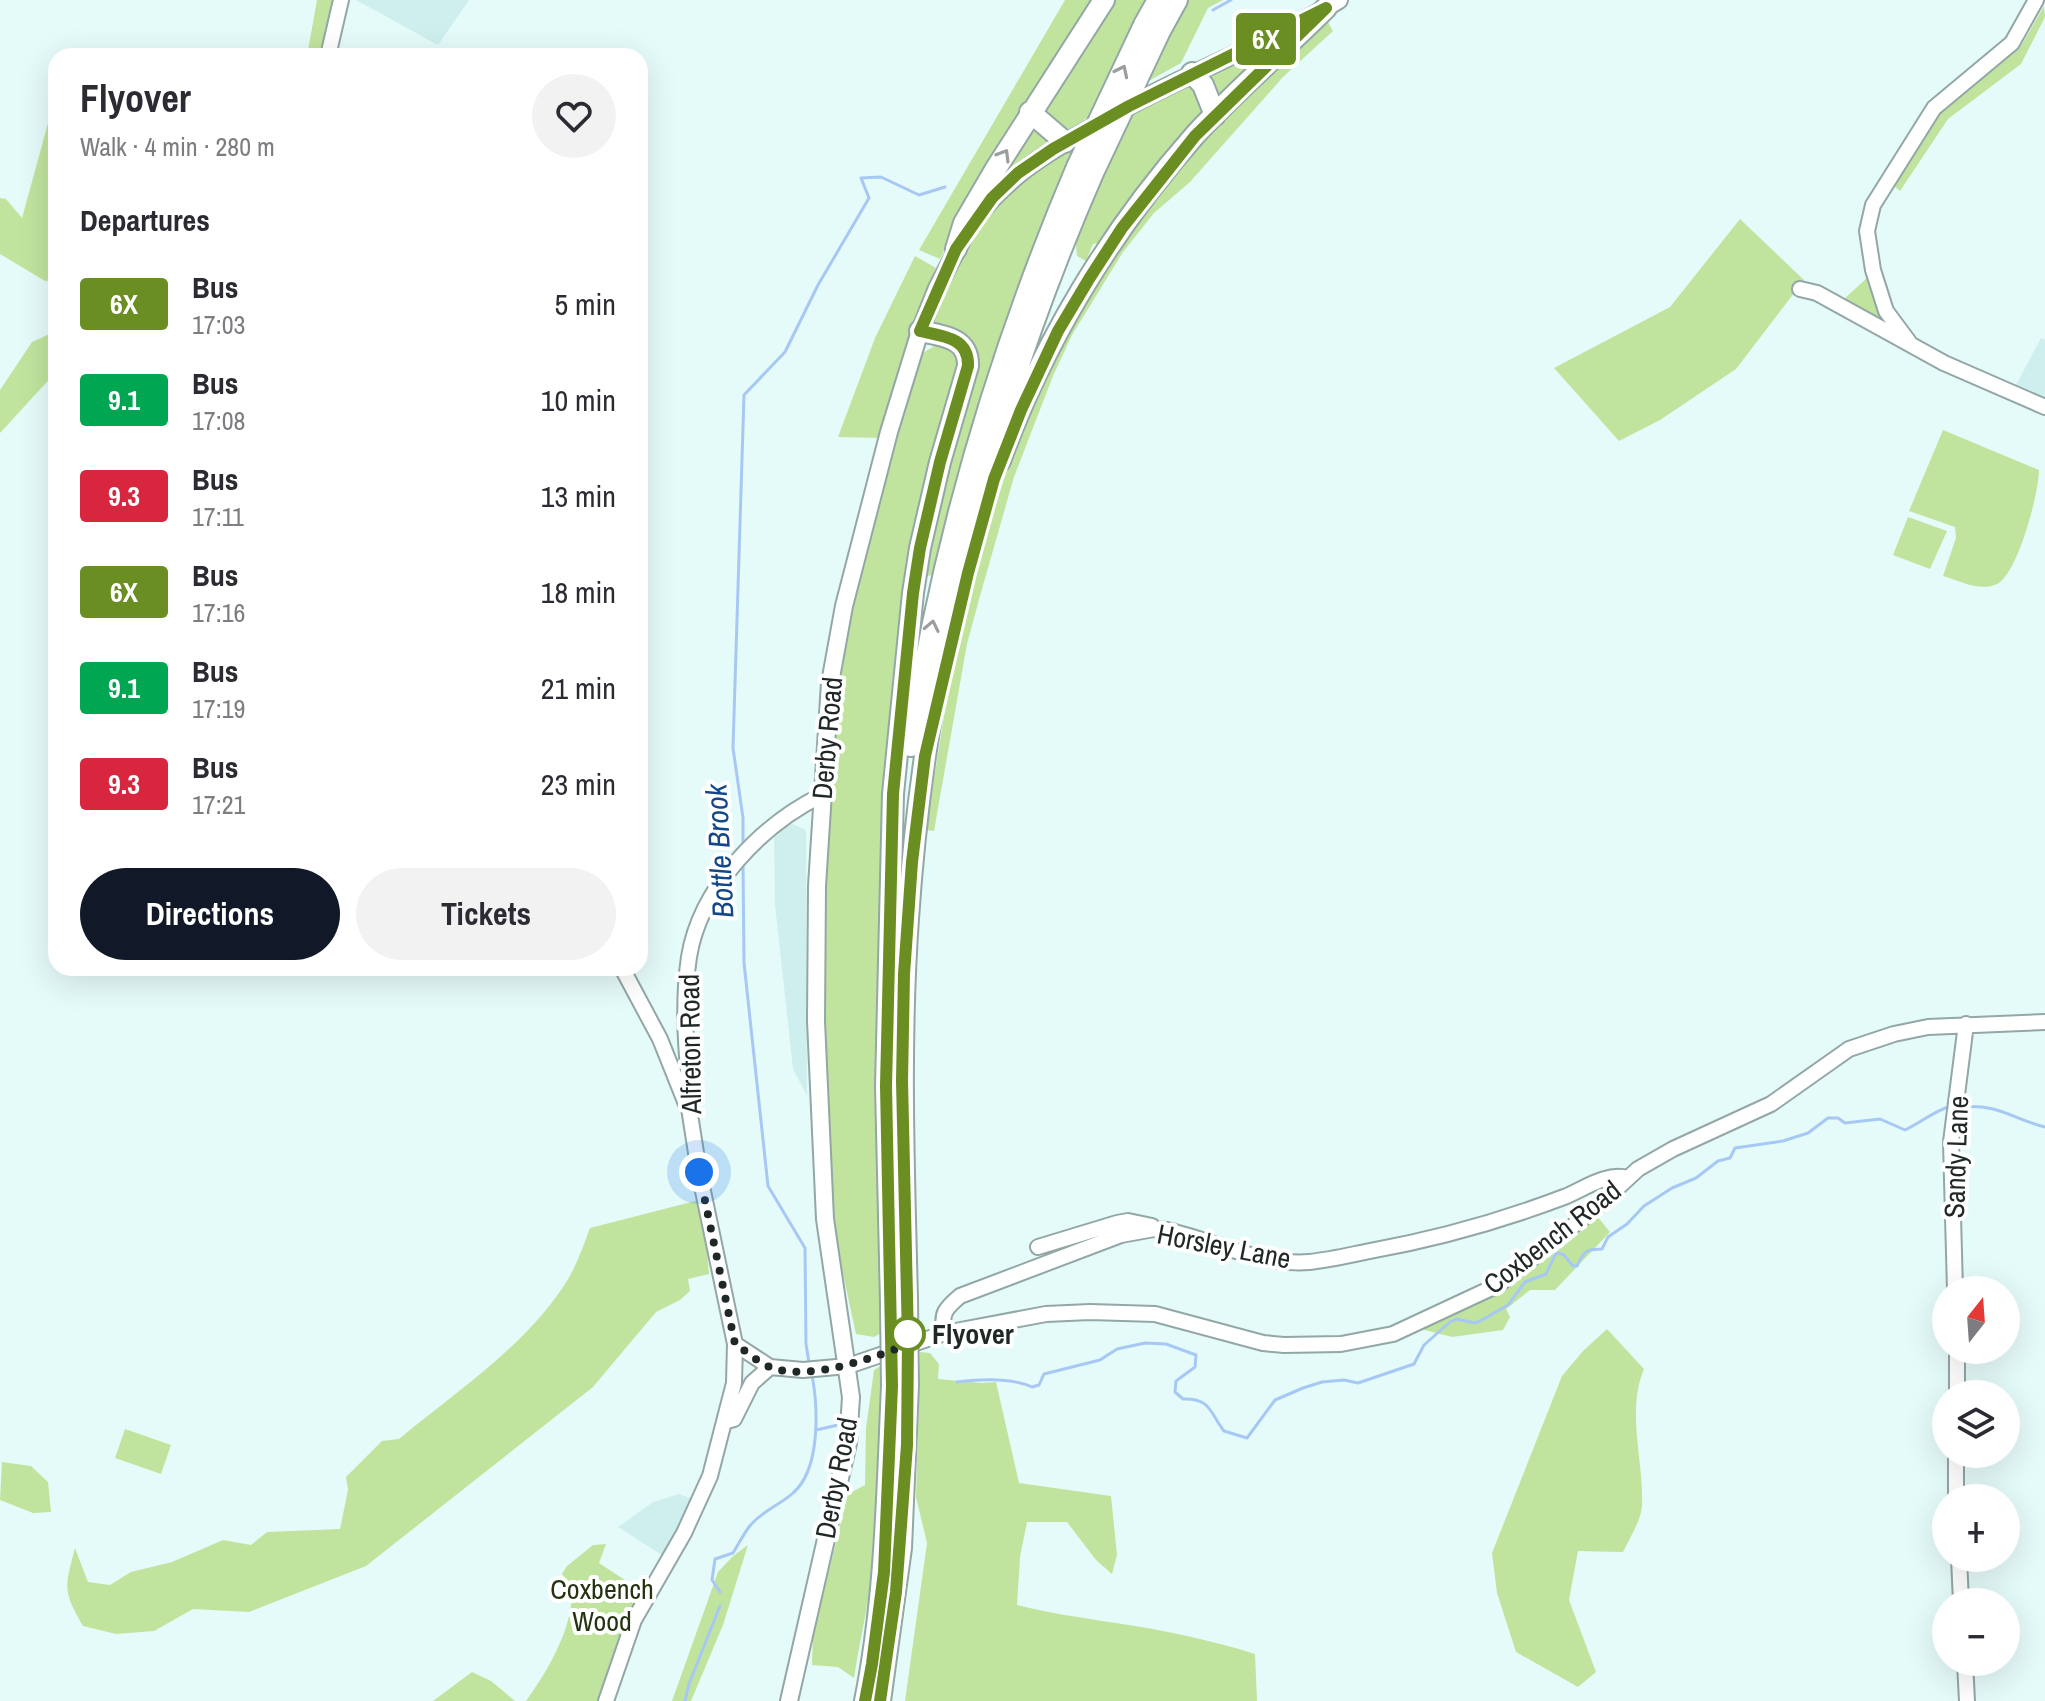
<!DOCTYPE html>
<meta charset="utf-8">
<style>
:root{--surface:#fff;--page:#f2f2f3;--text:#2b2b33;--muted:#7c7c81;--accent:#111827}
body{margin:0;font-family:"Archivo Narrow",sans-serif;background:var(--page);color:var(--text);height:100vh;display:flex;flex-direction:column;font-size:30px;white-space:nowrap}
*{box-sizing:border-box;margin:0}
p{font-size:26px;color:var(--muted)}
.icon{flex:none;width:44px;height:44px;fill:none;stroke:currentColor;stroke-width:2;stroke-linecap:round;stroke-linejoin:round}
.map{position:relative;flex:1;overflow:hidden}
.details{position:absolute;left:48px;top:48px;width:600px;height:928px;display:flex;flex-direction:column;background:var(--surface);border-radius:24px;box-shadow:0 8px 32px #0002}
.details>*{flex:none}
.badge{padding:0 16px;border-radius:6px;font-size:28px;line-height:52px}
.needle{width:52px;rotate:17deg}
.tools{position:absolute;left:1932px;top:1276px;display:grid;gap:16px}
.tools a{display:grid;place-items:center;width:88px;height:88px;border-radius:50%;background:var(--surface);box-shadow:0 8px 32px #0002;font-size:40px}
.you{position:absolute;width:40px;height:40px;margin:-20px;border:6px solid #fff;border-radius:50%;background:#1a73e8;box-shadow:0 0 0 12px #1a73e833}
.map>.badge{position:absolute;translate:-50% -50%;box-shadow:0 0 0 4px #fff}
h2{padding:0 32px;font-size:30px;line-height:72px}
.round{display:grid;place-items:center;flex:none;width:84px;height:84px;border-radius:42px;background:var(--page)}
.summary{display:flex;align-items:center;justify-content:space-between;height:136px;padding:0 32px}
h1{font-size:38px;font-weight:700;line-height:60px}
.primary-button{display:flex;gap:16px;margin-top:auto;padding:16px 32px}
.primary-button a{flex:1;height:92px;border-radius:48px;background:var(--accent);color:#fff;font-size:32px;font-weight:700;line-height:92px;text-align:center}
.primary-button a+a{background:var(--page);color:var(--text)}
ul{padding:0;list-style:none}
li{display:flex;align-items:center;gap:24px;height:96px;padding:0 32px}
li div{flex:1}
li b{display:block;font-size:30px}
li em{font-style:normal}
li .badge{min-width:88px;font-weight:700;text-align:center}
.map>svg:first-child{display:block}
</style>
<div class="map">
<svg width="2045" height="1701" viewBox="0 0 2045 1701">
<rect width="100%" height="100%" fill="#e5fbfa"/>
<path fill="#cfefee" d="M356,0h113l-31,45z
M2041,338l4,2v58l-29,-13z
M790,823l16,7 1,266 -14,-27 -18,-164 -1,-70z
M679,1494l16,6 -30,57 -47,-30 35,-25z"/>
<path fill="#c0e49e" d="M317,0h16l-13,56h-13z
M1065,0h31l-113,173 -43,86 -21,-9z
M1109,0h41l-60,116 -26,17 -19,-17 -1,-7z
M1185,0h38l-15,8 -27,55 -36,20z
M2044,6l1,11 -24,47 -73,55 -48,72 -9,-8 52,-74 78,-63z
M1328,22l5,9 -50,46 -93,105 -36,31 -31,39 -51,83 -19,41 -39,101 -34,119 -13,48 -33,187 -8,-1 18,-114 25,-120 16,-58 28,-87 55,-123 59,-97 85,-105z
M1296,33l-78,73 -12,-27 3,-3z
M1186,87h8l14,24 -102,131 -13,2 -7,17 -9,-5 -2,-21 55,-122z
M56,94v186l-11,1 -45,-27v-56l6,1 16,19z
M1029,123l22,18 -50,35z
M1075,145l-142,430 -6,1 -2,-11 16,-79 33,-109 -39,-54 -2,-6c15,-38 35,-84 63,-113 22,-24 52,-42 79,-59z
M1740,219l64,61 -68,89 -76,51 -41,21 -65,-73 116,-61z
M915,256l21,12c-22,56 -41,111 -54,170l-44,-1 37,-99z
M1870,275l15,44 -3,5 -40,-23z
M56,331v41l-56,61v-43l32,-48z
M939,343l7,1 14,13 -15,70 -62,422 -4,100 4,383 -9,5 -18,-3 -20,-92 -12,-187 -1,-157 12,-170 12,-100 69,-261 7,-14z
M1943,430l96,40c0,22 -21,104 -42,114 -17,8 -37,-3 -54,-8l13,-38 -1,-11 -46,-16z
M1908,517l39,14 -17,38 -37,-14z
M703,1199l6,75 -21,5 2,12 -10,9 -24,12 -63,75 -227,179 -117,46 -56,-3 -39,22 -38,3 -33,-8c-21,-36 -18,-39 -8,-78l13,34 22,3 21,-13 41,-10 51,-22 28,5 16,-13 73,-3 8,-39 -2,-13 36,-36 17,-2c57,-47 125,-92 166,-155 11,-17 18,-37 25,-56z
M1597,1216l13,16 -55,58h-25l-24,19 4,8 -7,13 -51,7 -31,-8c62,-31 127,-62 176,-113z
M1607,1329l37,40c-18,43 0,92 -2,137 -1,15 -13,33 -19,46l-45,-1 -9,49 27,72 -18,15 -62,-35 -19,-59 -5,-40 70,-177 21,-25z
M920,1352l10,1 9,11 -1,15 44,4 14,-1 23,101 92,13 6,59 -5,19 -16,-14 -29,-38h-40l-7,35 -3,48c31,8 61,12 92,17 49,7 99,17 146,32l2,47h-352l22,-158 -11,-46z
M882,1365c-2,76 -2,153 -13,228 -4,28 -11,56 -15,85l-16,-11 -26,-2 1,-31 35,-140 17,-9 1,-57 8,-58z
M125,1429l46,16 -10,29 -46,-16z
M2,1462l29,4 17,16 3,30 -18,1 -33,-13z
M606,1544l-7,19 44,29 -42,109h-75c20,-27 49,-76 45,-110 -1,-6 -5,-12 -9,-17l5,-8 26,-21z
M748,1545l-25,80 -32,76h-19l46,-129 15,-16z
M472,1672l19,9 24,20h-82z"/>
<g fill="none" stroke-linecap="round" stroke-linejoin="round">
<path stroke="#a7c8f4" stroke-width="3" d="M1213,10l18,-10
M743,847v-29l-10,-70 11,-353 41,-43 33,-67 51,-87 -8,-20 20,-1 38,18 26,-8
M743,863l1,100 24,223 37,62 1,96 3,19
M1961,1107c39,-3 49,11 84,20
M957,1382c23,-3 53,-5 75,5l7,-2 5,-11 56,-14 17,-11 28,-6 21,1 30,11 -1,12 -19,14 -1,11 8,7c28,-1 27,14 41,32l23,7 28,-38 28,-12 19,-6 22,-2 14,3 56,-19 10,-19 26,-23 6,-3 19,4 7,-3 26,-15 17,-23 21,-8 9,-19 3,-2 6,2 9,11h4c7,-15 9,-17 25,-17l6,-12 19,-13 17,-18 28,-18 24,-10 22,-17 12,-3 5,-10 48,-7 25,-8 20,-15h10l7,5 35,-4 25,11c13,-6 33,-21 44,-23
M816,1430l22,-5
M720,1592l-8,-12 3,-21 18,-6c5,-8 10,-18 16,-26 11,-15 31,-22 44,-34 28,-24 25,-86 19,-118
M685,1701l4,-17 31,-78"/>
<g stroke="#92a7a6" stroke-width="18">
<path id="minor" d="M328,56l13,-56
M1800,289l17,4 127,70 101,44
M1909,342l-23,-31 -13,-41 -6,-39 6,-26 61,-97 78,-65 24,-43
M622,968l38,71 26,65
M1038,1247l79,-24 11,-2 24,5
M1955,1290l-4,-148 15,-118
M945,1333c-5,-20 1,-25 15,-37l161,-61 33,-6 13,1c47,11 95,36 142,32 21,-2 41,-7 61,-11 66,-12 131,-30 194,-54 18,-7 43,-25 63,-19
M735,1344l35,23 33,3 45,-4 97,-33 101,-19 44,-2 65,2 108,29 21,2 57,-1 52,-10 105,-49 99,-78 41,-38 35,-20 98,-45 78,-55 45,-15 34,-7 117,-5
M1957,1394v-44
M727,1421l7,-2 18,-36 18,-16
M1956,1498v-44
M1959,1558l2,44
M1965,1662l2,39
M606,1701l28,-81 50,-87 26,-57 24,-93 1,-39 -36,-172 -10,-64 2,-8c-5,-47 -9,-96 -2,-143 11,-69 72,-132 133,-162"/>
</g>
<g stroke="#92a7a6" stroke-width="20">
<path id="major" d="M1120,111c71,-40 150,-68 219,-111
M974,220c36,-46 75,-69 126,-97
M789,1701l59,-258 3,-46 -26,-178 -9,-198 1,-135 13,-203 14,-77 45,-174 31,-101 17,-43 25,-48"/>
</g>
<g stroke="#92a7a6" stroke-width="24">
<path id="highway" d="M1144,25l14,-25
M1160,31l17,-31
M1192,73l11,12 12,30
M1030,112l35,30
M956,249l8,-26 31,-53 109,-170
M1000,461c43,-119 111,-231 195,-326 41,-45 88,-84 131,-127
M911,746c30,-200 87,-393 166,-579
M907,1299c-3,-127 -8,-253 1,-380 17,-258 82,-510 185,-746
M891,1303l-5,-217 7,-292 20,-201 7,-45 20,-86 28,-96c1,-29 -26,-30 -48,-35
M865,1701c21,-104 22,-209 27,-315
M880,1701l21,-153 7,-163"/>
</g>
<use href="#minor" stroke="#fff" stroke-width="14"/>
<use href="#major" stroke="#fff" stroke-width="16"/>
<use href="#highway" stroke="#fff" stroke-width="20"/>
<g stroke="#92a7a6" stroke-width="24" stroke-linecap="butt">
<path id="highway-bridge" d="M1077,167l67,-142
M1093,173l67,-142
M907,1299l1,86
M891,1303l1,83"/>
</g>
<use href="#highway-bridge" stroke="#fff" stroke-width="20"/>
</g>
<defs><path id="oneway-chevron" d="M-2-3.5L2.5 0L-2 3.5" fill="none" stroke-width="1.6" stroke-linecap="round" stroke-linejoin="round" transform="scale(2)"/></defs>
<g stroke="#9a9e9e">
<use href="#oneway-chevron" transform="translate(1122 71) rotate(-64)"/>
<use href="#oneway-chevron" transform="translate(1004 155) rotate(-59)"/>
<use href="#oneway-chevron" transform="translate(932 626) rotate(-78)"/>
</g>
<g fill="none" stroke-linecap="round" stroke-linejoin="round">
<g stroke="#fff" stroke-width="18">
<path id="line" d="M865,1701l7,-37 12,-92 8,-186 -6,-300 7,-292 20,-201 7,-45 20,-86 28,-96c1,-29 -26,-30 -48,-35l36,-82 36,-51 26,-25 35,-24 76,-43 197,-98 -131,128 -73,92 -33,51 -31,52 -37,79 -27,69 -26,94 -43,183 -13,106 -8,112 -2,107 6,259 -1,105 -11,147 -16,109"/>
</g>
<use href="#line" stroke="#6b8e23" stroke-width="12"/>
<path stroke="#1f2727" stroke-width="8" stroke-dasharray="0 14.4" d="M699,1172l36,172c11,7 25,20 37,24 42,13 103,-11 142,-26l-6,-8"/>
</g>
<circle fill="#fff" stroke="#6b8e23" stroke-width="4" cx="908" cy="1334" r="16"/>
<g text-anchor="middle" stroke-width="8" stroke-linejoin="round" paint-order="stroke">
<g font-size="28" fill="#1f2727" stroke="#fff">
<text transform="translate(827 738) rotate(-85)" y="10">Derby Road</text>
<text transform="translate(690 1044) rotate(-91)" y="10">Alfreton Road</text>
<text transform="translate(1956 1157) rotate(-88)" y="10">Sandy Lane</text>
<text transform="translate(1552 1237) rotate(-38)" y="10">Coxbench Road</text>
<text transform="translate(1224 1246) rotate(11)" y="10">Horsley Lane</text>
<text transform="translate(836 1478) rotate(-79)" y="10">Derby Road</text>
</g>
<g font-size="28" font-weight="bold" fill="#1f2727" stroke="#fff" text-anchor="start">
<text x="932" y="1344">Flyover</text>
</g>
<g font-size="28" fill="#243411" stroke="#fff">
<text x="602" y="1599">Coxbench<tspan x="602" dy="32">Wood</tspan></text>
</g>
<g font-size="30" font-style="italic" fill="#124788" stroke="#fff">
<text transform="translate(720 851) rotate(-93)" y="10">Bottle Brook</text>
</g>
</g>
</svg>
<div class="tools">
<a><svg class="needle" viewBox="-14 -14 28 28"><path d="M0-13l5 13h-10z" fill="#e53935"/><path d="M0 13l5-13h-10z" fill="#7c7c81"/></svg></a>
<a><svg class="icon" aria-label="layers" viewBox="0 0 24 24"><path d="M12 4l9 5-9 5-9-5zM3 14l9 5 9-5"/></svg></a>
<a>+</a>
<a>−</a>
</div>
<div class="you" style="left:699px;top:1172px"></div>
<b class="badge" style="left:1266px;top:39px;background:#6b8e23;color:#fff">6X</b>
<section class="details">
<div class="summary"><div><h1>Flyover</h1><p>Walk · 4 min · 280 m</p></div><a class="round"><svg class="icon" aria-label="heart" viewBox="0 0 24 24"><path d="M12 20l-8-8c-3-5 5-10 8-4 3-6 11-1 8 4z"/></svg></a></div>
<h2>Departures</h2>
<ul>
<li><span class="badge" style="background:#6b8e23;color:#fff">6X</span><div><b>Bus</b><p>17:03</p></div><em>5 min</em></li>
<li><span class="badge" style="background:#00a651;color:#fff">9.1</span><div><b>Bus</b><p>17:08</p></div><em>10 min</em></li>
<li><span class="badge" style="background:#d7263d;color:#fff">9.3</span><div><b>Bus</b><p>17:11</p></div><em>13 min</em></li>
<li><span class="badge" style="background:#6b8e23;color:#fff">6X</span><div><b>Bus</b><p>17:16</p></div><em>18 min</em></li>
<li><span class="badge" style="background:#00a651;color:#fff">9.1</span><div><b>Bus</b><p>17:19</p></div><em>21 min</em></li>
<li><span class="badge" style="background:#d7263d;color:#fff">9.3</span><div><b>Bus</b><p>17:21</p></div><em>23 min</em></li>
</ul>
<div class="primary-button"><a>Directions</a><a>Tickets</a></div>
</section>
</div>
